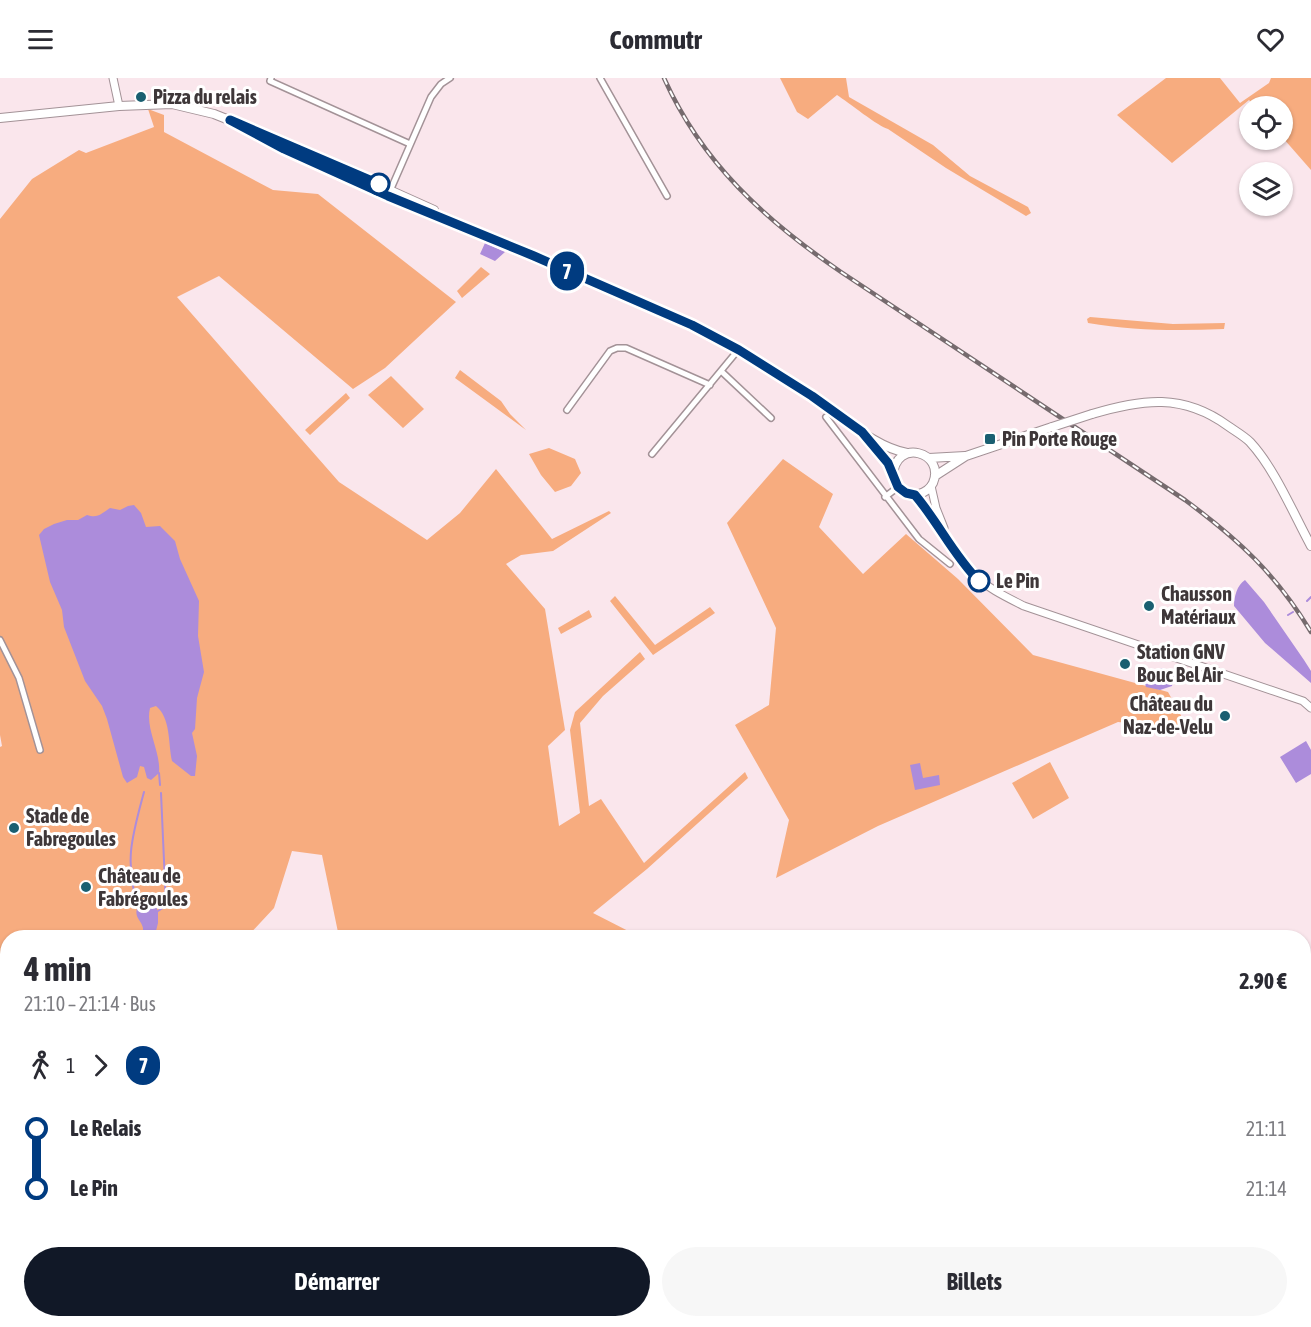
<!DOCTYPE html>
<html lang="fr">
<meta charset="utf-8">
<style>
:root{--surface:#fff;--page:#f7f7f7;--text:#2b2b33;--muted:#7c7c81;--accent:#111827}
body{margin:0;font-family:"Asap Condensed",sans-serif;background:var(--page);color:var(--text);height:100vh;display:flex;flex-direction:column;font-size:22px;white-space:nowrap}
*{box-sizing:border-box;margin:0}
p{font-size:20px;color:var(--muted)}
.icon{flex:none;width:33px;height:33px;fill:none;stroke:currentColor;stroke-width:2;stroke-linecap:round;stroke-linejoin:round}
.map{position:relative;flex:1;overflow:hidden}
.details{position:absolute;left:0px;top:852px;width:1311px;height:398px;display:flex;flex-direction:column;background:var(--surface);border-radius:24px 24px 0 0;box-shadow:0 2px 4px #0004}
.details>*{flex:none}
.badge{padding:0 12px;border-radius:20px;font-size:21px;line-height:39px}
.fabs{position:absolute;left:1239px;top:18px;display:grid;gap:12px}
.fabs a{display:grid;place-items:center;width:54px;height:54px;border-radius:50%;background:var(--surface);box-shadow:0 2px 4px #0004;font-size:30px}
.map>.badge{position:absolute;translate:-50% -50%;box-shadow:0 0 0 3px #fff}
.legs{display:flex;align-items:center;gap:9px;height:66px;padding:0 24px;font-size:20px}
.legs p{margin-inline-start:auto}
.head{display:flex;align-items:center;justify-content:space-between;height:102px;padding:0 24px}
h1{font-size:33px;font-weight:700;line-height:45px}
.cta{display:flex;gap:12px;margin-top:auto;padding:12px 24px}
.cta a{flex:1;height:69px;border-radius:36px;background:var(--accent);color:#fff;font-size:24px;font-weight:700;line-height:69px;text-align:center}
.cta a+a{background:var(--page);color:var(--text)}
ul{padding:0 24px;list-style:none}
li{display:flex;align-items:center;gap:21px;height:60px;font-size:22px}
li i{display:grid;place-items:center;width:9px;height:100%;margin:0 8px;background:currentColor}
li i::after{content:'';width:15px;height:15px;margin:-8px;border:4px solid;border-radius:50%;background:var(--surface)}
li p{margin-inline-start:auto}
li:first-child i{background:linear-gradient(#0000 50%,currentColor 0)}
li:last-child i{background:linear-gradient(currentColor 50%,#0000 0)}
header{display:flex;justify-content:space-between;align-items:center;height:78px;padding:0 24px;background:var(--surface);font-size:27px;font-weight:700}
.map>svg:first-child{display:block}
</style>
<header><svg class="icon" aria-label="menu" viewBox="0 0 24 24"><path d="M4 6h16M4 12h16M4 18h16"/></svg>Commutr<svg class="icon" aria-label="heart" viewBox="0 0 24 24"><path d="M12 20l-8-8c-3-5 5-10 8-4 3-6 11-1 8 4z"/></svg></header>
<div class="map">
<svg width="1311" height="1249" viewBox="0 0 1311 1249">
<rect width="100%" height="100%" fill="#fae6ec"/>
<path fill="#f7ac7f" d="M780,0h66l3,19 84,48 37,31 58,31 3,6 -5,3 -80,-48 -58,-39c-9,-2 -40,-27 -51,-34l-29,24 -11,-7z
M1166,0h54l20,25 29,-20 2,-5h40v92l-28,-32 -1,-32h-27l-6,-6 -77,63 -55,-48z
M148,31l16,6v17l109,58 45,4 138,108 -71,66 -32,21 -134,-113 -42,21 162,185 88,58 33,-27 36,-44 56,70 57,-28 2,2 -58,38 -32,4 -15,9 39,45 20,121 -17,16 11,80 21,-13 -10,-83 5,-18 65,-60 5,7 -42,37 -23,27 9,83 12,-7 43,64 101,-91 3,6 -101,91 -54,44 47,24h-301l-17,-82 -30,-4 -18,57 -27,29 -239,1v382h70l3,7h-81v-580l2,-1 -2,-11v-516l32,-40 47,-29 7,3 68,-26z
M481,189l9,7 -28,24 -5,-7z
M1090,239l83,7 52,-1 -1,6c-45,2 -91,2 -136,-6l-1,-4z
M460,292l41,31 9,13 16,16 -71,-52z
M391,298l33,33 -21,19 -35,-33z
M346,315l4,5 -40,37 -5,-5z
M549,370l26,11 6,14 -10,13 -16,6 -14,-17 -12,-21z
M783,381l50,35 -14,33 44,47 43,-40 52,45 75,76 135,37 21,38 -71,-8 -240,104 -102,52 13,-58 -54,-95 34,-20 7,-77 -49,-105z
M615,518l40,49 55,-38 5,6 -62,42 -43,-54z
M589,532l3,7 -31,17 -3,-6z
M1050,684l19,36 -36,21 -21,-36z
M1311,933v178l-7,-1v-172z
M551,1242h682l27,7h-706z"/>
<path fill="#ac8cdb" d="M485,165l20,9 -10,9 -15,-7z
M134,427l7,8 5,14 14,-1 15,15 5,18 19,42 -1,35 6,36 -7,26 -2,31 -3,4 5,23 -2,20h-4l-19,-15c-4,-18 -1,-43 -16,-55l-6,2c-5,21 11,43 9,65l-8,7 -4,-2 -3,-11 -4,-1 -3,11 -10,6 -4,-6 -16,-58 -5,-13 -17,-25 -21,-54 -2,-17 -12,-28 -11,-47 5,-6 10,-5 13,-4h11l9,-5c11,4 15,-2 23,-7l10,2 8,-4z
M1245,502l19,22 40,58 7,11v12l-46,-40 -31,-37c0,-9 3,-21 11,-26z
M1162,590l13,5 -3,13 -12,4 -14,-3 -1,-3 3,-9z
M1306,663l5,9v24l-15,9 -16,-26z
M920,685l3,15 16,-3 1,10 -25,5 -5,-25z
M148,826l8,2 2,6v11l-2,8 5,6h-18c0,-3 0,-6 0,-9 -2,-9 -10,-11 -5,-22z"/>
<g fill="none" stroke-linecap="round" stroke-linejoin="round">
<path stroke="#ac8cdb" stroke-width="2" d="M1307,523l4,-4
M1288,537l5,-3
M159,695l1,12
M138,829c-14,-47 -6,-70 6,-115
M158,833l8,-5 -5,-113
M1,981l7,12
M0,1028l8,-6
M0,1204l8,17
M17,1242l3,7
M143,1242l3,7"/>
<g stroke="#a39297" stroke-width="8">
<path id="minor" d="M271,0l-1,3 140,63
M600,0l67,118
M390,113l41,-94 10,-13 9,-6
M721,293l50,47
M567,332l43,-59 7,-3h9l84,37
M826,339l93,122 31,25
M652,376l87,-105
M885,419l13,-10
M0,562l19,38 21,72"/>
</g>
<g stroke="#a39297" stroke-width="9">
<path id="tertiary" d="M113,0l6,28
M931,408l5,22 8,20
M915,417l57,78c15,15 34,24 52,33l279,95 8,7"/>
</g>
<g stroke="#a39297" stroke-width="10">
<path id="secondary" d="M0,40l119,-12 53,-2 42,10 20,8
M230,42c157,84 329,138 488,218 39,20 75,45 111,70 24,17 48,39 78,45
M267,57l167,75
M1092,336c50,-15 91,-21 136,12 7,5 16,10 22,16 25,27 43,71 61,104
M866,359c7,8 15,16 21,25 9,12 9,38 32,32 7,-2 11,-5 14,-11 13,-31 -38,-46 -40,-7
M929,380l36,-2
M935,398l31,-20 86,-29"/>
</g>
<use href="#minor" stroke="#fff" stroke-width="5"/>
<use href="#tertiary" stroke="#fff" stroke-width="7"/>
<use href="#secondary" stroke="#fff" stroke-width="8"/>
<g stroke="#766b6e" stroke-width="4.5">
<path id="rail" d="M664,0c38,85 101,142 177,194l344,228c54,40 91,74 126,132"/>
</g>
<use href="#rail" stroke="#fff" stroke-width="2" stroke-dasharray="7" stroke-linecap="butt"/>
<g stroke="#a39297" stroke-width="10" stroke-linecap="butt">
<path id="secondary-bridge" d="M1052,349l40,-13"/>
</g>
<use href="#secondary-bridge" stroke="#fff" stroke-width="8"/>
</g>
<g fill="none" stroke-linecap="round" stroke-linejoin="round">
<g stroke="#fff" stroke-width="14">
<path id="line-1" d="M379,106l-149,-64 54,29 104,47 146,60 158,69 47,25 73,46 50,36 26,31 10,24 8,6 9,2c23,27 39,61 64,86"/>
</g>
<use href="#line-1" stroke="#003b80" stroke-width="9"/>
</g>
<g fill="#1a5f71" stroke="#fff" stroke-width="2">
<circle cx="141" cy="19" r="6"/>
<rect x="984" y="355" width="12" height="12" rx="3"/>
<circle cx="1149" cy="528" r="6"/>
<circle cx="1125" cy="586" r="6"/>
<circle cx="1225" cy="638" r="6"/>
<circle cx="14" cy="750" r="6"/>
<circle cx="86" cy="809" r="6"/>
</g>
<g fill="#fff" stroke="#003b80" stroke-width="3">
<circle cx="379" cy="106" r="10"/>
<circle cx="979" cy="503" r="10"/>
</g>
<g text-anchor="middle" stroke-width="6" stroke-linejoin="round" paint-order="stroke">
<g font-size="20" font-weight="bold" fill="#3e3739" stroke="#fff" text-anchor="start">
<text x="153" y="26">Pizza du relais</text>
<text x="1002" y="368">Pin Porte Rouge</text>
<text x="1161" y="523">Chausson<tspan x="1161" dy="23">Matériaux</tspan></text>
<text x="1137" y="581">Station GNV<tspan x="1137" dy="23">Bouc Bel Air</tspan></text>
<text x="1213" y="633" text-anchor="end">Château du<tspan x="1213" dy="23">Naz-de-Velu</tspan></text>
<text x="26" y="745">Stade de<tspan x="26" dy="23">Fabregoules</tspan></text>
<text x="98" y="805">Château de<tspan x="98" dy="23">Fabrégoules</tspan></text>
</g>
<g font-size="20" font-weight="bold" fill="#3e3739" stroke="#fff" text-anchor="start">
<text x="996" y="510">Le Pin</text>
</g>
</g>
</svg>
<div class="fabs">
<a><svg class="icon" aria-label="locate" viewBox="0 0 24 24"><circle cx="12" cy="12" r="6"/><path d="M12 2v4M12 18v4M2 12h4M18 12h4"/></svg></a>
<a><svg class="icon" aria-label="layers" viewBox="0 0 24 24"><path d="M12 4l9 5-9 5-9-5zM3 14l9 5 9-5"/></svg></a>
</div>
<b class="badge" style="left:567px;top:193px;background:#003b80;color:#fff">7</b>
<section class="details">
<div class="head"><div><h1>4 min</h1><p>21:10 – 21:14 · Bus</p></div><b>2.90 €</b></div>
<div class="legs"><svg class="icon" aria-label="walk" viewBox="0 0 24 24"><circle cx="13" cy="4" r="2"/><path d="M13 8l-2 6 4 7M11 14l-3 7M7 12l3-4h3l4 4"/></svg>1<svg class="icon" aria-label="forward" viewBox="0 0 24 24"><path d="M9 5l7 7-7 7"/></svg><b class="badge" style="background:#003b80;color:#fff">7</b></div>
<ul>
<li><i style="color:#003b80"></i><b>Le Relais</b><p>21:11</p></li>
<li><i style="color:#003b80"></i><b>Le Pin</b><p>21:14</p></li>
</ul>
<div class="cta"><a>Démarrer</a><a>Billets</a></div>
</section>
</div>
